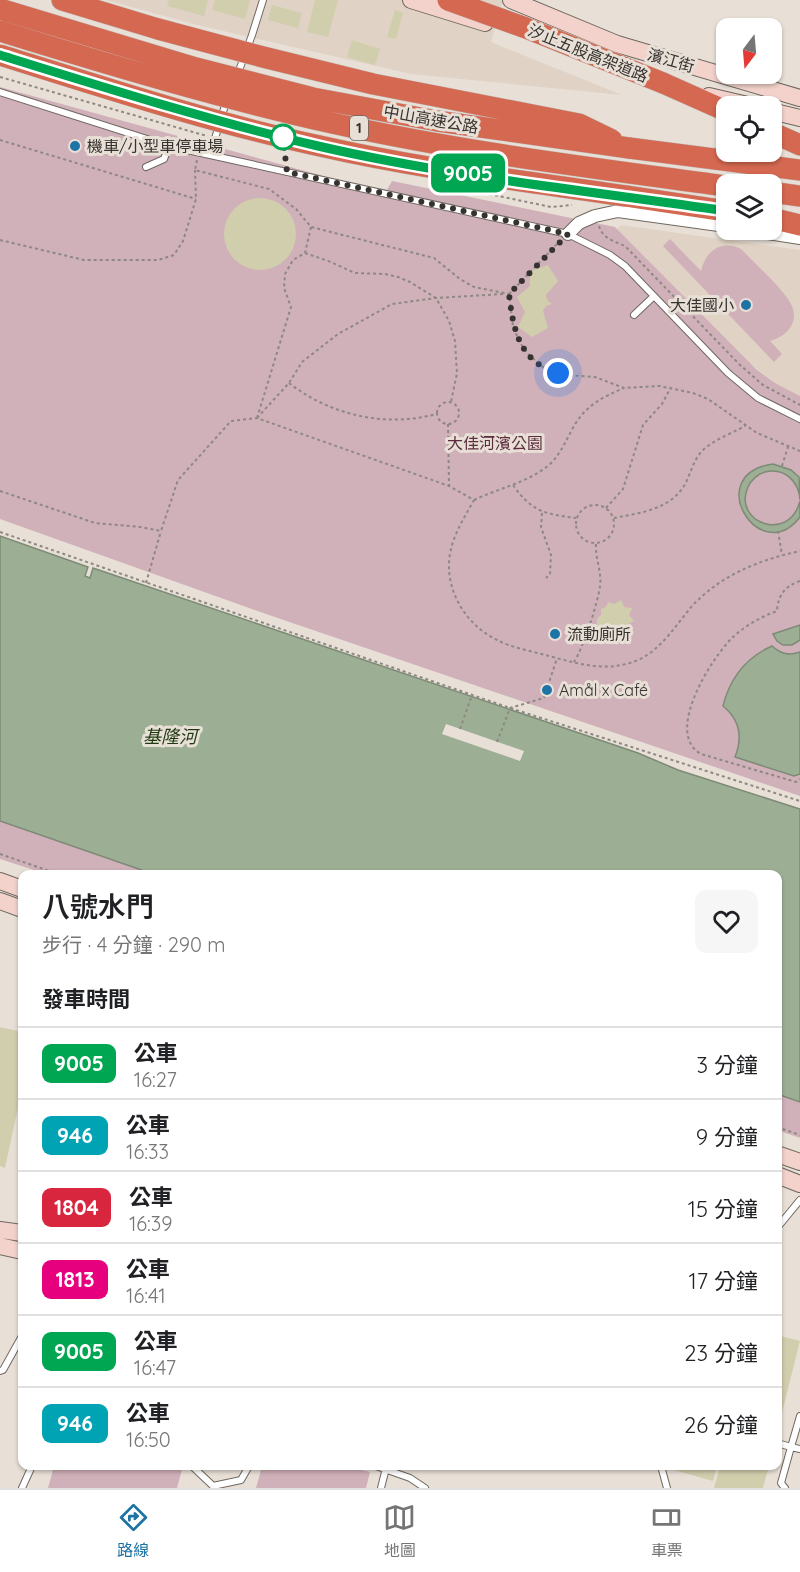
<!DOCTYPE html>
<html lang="zh-TW">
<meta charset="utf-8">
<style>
:root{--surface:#fff;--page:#f6f6f6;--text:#202124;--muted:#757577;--line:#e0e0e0;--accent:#1d73a3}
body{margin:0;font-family:Quicksand,"Noto Sans TC",sans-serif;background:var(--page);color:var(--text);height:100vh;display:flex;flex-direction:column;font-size:22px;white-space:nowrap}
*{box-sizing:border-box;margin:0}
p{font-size:20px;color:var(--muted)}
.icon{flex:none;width:33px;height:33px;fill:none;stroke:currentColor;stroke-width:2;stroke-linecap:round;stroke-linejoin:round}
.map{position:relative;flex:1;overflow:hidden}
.side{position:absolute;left:18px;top:870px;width:764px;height:600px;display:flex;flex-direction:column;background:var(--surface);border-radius:12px;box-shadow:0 2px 4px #0004}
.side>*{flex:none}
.badge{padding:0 12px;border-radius:9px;font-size:21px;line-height:39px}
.needle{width:39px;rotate:196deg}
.controls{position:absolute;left:716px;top:18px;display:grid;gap:12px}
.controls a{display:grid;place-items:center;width:66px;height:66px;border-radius:12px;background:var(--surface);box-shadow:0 2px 4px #0004;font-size:30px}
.you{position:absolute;width:30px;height:30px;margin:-15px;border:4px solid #fff;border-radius:50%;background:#1a73e8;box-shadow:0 0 0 9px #1a73e833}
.map>.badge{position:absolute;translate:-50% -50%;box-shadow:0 0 0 3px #fff}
h2{padding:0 24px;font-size:22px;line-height:54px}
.round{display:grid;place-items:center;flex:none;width:63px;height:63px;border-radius:12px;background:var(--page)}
.summary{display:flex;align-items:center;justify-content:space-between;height:102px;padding:0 24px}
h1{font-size:28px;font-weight:600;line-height:45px}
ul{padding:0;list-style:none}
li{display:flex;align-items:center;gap:18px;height:72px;padding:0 24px;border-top:2px solid var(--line)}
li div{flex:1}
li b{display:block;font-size:22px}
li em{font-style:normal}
li .badge{min-width:66px;font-weight:700;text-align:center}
.tabs{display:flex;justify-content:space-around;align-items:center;height:84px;border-top:2px solid var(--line);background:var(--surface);font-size:16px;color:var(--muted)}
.tabs a{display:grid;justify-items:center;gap:3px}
.tabs .active{color:var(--accent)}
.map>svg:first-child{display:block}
</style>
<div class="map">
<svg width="800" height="1488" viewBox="0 0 800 1488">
<rect width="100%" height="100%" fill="#e8e0d7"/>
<path fill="#e0d2c4" d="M106,0h397l-12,42 131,53 -211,-21 -214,-49z
M621,225l179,25v146l-25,-13 -29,-23 -129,-131z"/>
<path fill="#d0b0b9" d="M0,87l345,95 42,8 5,-9 223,46 141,142 19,14 25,13v400l-534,-182 -266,-95z
M670,239l31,32c4,-19 20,-32 40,-22 13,14 44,41 51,57 7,17 -6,31 -22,35l12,13 -8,8 -111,-116z
M0,811l182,63h-136l-46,-15z
M777,1083l23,8v47l-23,-8z
M54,1466h129l-6,22h-129z
M262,1466h81l27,6 -4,16h-110z"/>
<path fill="#9caf94" stroke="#7d8a76" stroke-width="1.5" d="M773,464l18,6 8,7 1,23c-1,-18 -15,-33 -35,-28 -7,2 -14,8 -17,15 -16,35 41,57 52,14v16c-40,52 -99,-43 -27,-53z
M0,536l88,31 -3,9 5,2 3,-10 545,185 40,17 122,39v293l-23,-8v-220h-624l-153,-53z
M800,625v15l-8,5h-9l-6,-4 -4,-7z
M772,646c9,8 17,10 28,6v122l-6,2 -59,-19c8,-20 5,-37 -12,-51 7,-28 22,-48 49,-60z"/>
<path fill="#e8e0d7" d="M446,724l78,27 -4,10 -78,-27z"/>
<path fill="#d1ceae" d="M169,0h39l-4,16 -37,-10z
M215,0h35l-5,19 -33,-9z
M315,0h23l-10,37 -21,-5z
M272,5l30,8 -4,15 -30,-8z
M395,10l8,3 -7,26 -9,-2z
M352,40l28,9 -5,16 -28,-8z
M224 234a36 36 0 1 1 72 0a36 36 0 1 1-72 0Z
M548,265l10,16 -12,14 2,6 4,3 -6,2 -3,5 5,17 -16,9 -14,-10 7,-15 -8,-15 13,-11v-15z
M621,600l3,7 8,1 -3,7 5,6 -6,3 -1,8h-6l-4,4 -5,-3 -5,2 -10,-5v-11l4,-4v-6l5,-2 2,-5 6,2z
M0,1027l22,5v57l-17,79 -5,-2z
M777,1335l23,6 -22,88h-1z
M671,1466h46l-4,15 -43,-12z
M720,1466h49l-6,22h-49z"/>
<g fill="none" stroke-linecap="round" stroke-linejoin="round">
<g stroke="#6f6860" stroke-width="8">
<path id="service" d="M237,76l15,-41 11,-35
M0,92l169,54 399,88 42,21 15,11 103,107 30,25 42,21
M210,155l16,-53
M146,167l18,-8 5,-13
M634,315l20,-19
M777,1228l23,-28
M0,1371l3,-1 19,-34
M800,1416l-9,31 9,2
M777,1443l14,4 -10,36 4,5
M192,1466l21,20 28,-6 8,-14
M376,1466l34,12 15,10
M661,1466l6,22
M22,1488l10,-22
M381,1488l5,-20"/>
</g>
<g stroke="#6f6860" stroke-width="14">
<path id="minor" d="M747,230l53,8
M568,234l11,-11 16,-7 23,-5 108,15"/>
</g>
<g stroke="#6f6860" stroke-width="18">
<path id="secondary" d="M411,0l74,23
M511,0l106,44 183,54
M709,96l43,10
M771,111l29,7
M0,881l22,8
M0,901l22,8
M777,1154l23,8
M777,1175l23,9
M0,1230l22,3
M0,1246l22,5"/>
</g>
<g stroke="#c3c2c1" stroke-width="22">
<path id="motorway" d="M62,0l96,29
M663,83l63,28
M771,132l29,13
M629,148l171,22
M771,192l29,4
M626,196l100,15
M771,218l29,7"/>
</g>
<path stroke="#8e8882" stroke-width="2" stroke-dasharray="3 3" stroke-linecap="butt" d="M0,77l207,59
M0,140l196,59
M197,160l-2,10 74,19 27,20 15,18 123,31 26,21 14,8 35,7 4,32 6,15 8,12 17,15 22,7 29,2 29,11 35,-2 34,7 15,6 49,34 43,18
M489,194l62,13 21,-2
M599,226c4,13 15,15 26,20l115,119 23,20 37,20
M0,240l84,20h74l16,-5 9,-14 13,-42 -1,-29
M305,253l26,9 24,11 30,1 13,3 12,5 26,16 13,23 6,20 2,32 -6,29
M509,294l50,-52
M289,383c41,32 97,45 147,31
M437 413a11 11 0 1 1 22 0a11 11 0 1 1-22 0Z
M257,418l32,-35 13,-21 36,-28 54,-30 44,-6 67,-4
M257,418l34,-111 -7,-19 1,-14 8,-14 12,-7 6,-26
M448,424l1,62
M782,466l6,-19
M513,485c19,27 32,29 63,33
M0,491l95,32 45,4 21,4 17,-51 53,-59 26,-3 192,68 25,14c-9,16 -19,32 -23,49 -9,37 13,75 46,91 15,8 35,11 52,16 30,8 58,17 89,4 23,-10 38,-35 54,-54 29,-31 67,-46 108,-55
M474,500c25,-12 53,-17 75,-35 12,-11 17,-25 25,-39 12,-21 29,-29 50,-38
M576 524a19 19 0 1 1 38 0a19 19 0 1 1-38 0Z
M606,508l17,-19 20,-64 19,-21 9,-17
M542,513l-1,14 10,28 -1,19 -4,4
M614,518c25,-5 55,-8 70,-32 7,-12 9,-27 20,-37 12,-10 28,-16 41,-23
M778,531l4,24
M0,532l510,176 290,93
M800,581c-15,5 -22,14 -23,30 -16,6 -31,14 -44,26 -20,19 -70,96 -32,117l95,28 4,-3
M146,583l15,-52
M574,662c9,-14 24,-59 26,-76 2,-14 -5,-28 -4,-42
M460,729l12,-34
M497,742l13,-34 34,-10 13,-40
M0,854l58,20
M777,1127l23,8"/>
<use href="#service" stroke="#fff" stroke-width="6"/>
<use href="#minor" stroke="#fff" stroke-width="12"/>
<use href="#secondary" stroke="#f2d2ca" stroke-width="16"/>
<use href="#motorway" stroke="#d56850" stroke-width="21"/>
<g stroke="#c3c2c1" stroke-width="22" stroke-linecap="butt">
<path id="motorway-bridge" d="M448,0l78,28 137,55
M0,9l196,59 117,30 124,23 192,27
M158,29l105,28 110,27 206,40 33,16
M0,31c110,34 220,67 332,92 130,29 262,45 394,63
M0,55c106,33 212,68 320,91 101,23 204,35 306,50"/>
</g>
<use href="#motorway-bridge" stroke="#d56850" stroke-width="21"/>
</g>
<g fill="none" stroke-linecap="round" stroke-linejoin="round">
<g stroke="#fff" stroke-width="14">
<path id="line" d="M0,55c106,33 211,66 318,91 134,31 272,45 408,65"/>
</g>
<use href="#line" stroke="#00a651" stroke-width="9"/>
<path stroke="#36322f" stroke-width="6" stroke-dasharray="0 10.8" d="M283,137l4,35 281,62 -59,60c4,35 10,68 49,79"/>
</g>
<circle fill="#fff" stroke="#00a651" stroke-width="3" cx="283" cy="137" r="12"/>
<g fill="#1d73a3" stroke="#e8e0d7" stroke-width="2">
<circle cx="75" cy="146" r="6"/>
<circle cx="746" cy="305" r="6"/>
<circle cx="555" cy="634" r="6"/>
<circle cx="547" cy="690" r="6"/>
</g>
<g text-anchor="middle" stroke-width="6" stroke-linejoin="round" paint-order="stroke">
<rect fill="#e8e0d7" stroke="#6b6661" stroke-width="1.5" x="350" y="116" width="18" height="24" rx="4.5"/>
<g font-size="15" font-weight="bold" fill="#36322f">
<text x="359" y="133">1</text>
</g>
<g font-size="16" fill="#36322f" stroke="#e8e0d7">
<text transform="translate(588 53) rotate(22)" y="6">汐止五股高架道路</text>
<text transform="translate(671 60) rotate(16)" y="6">濱江街</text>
<text transform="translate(431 119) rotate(10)" y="6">中山高速公路</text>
</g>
<g font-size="16" fill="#36322f" stroke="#e8e0d7" text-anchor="start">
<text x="87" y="152">機車/小型車停車場</text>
<text x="734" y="311" text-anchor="end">大佳國小</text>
<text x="567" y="640">流動廁所</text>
<text x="559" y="696">Amål x Café</text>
</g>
<g font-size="16" fill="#5c2c3d" stroke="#e8e0d7">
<text x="495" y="449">大佳河濱公園</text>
</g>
<g font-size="18" font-style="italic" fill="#1f3a11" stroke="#e8e0d7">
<text x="170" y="743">基隆河</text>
</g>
</g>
</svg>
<div class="controls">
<a><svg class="needle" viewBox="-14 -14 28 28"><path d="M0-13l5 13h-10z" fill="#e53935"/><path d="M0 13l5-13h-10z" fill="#757577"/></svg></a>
<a><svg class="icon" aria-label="locate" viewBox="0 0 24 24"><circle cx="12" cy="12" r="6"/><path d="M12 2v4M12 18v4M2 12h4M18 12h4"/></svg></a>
<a><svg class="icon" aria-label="layers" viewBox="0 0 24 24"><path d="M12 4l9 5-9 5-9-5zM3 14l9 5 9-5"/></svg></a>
</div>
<div class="you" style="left:558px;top:373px"></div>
<b class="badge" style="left:468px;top:173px;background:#00a651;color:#fff">9005</b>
<section class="side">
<div class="summary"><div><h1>八號水門</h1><p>步行 · 4 分鐘 · 290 m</p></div><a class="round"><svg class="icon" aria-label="heart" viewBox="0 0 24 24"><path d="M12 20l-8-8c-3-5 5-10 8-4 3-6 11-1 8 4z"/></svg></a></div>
<h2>發車時間</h2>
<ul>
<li><span class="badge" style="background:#00a651;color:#fff">9005</span><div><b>公車</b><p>16:27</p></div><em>3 分鐘</em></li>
<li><span class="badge" style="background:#00a3b4;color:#fff">946</span><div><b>公車</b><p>16:33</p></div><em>9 分鐘</em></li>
<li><span class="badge" style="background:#d7263d;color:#fff">1804</span><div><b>公車</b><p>16:39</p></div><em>15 分鐘</em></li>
<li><span class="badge" style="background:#e6007e;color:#fff">1813</span><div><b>公車</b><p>16:41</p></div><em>17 分鐘</em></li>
<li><span class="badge" style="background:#00a651;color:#fff">9005</span><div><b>公車</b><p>16:47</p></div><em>23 分鐘</em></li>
<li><span class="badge" style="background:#00a3b4;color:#fff">946</span><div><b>公車</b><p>16:50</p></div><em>26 分鐘</em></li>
</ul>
</section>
</div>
<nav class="tabs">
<a class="active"><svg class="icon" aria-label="directions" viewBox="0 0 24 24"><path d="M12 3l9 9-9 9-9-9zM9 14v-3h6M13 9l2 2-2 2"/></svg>路線</a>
<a><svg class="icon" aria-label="map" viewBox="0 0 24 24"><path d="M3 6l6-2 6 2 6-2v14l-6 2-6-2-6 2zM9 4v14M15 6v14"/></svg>地圖</a>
<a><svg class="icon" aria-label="tickets" viewBox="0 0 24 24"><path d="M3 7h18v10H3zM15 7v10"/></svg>車票</a>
</nav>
